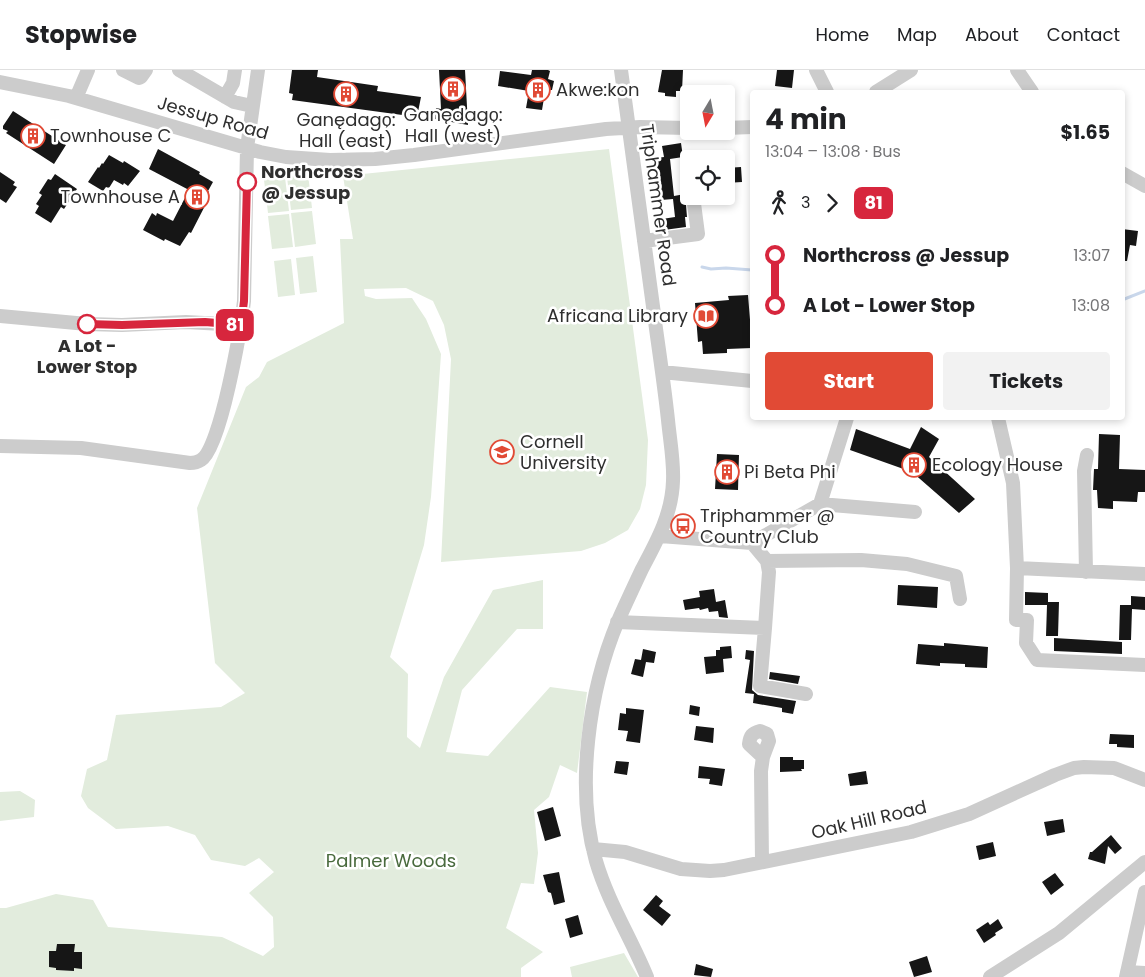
<!DOCTYPE html>
<meta charset="utf-8">
<style>
:root{--surface:#fff;--page:#f2f2f2;--text:#202124;--muted:#757577;--line:#e0e0e0;--accent:#e14a35}
body{margin:0;font-family:Poppins,sans-serif;background:var(--page);color:var(--text);height:100vh;display:flex;flex-direction:column;font-size:19px;white-space:nowrap}
*{box-sizing:border-box;margin:0}
p{font-size:16px;color:var(--muted)}
.icon{flex:none;width:28px;height:28px;fill:none;stroke:currentColor;stroke-width:2;stroke-linecap:round;stroke-linejoin:round}
.map{position:relative;flex:1;overflow:hidden}
.drawer{position:absolute;left:750px;top:20px;width:375px;height:330px;display:flex;flex-direction:column;background:var(--surface);border-radius:5px;box-shadow:0 2px 8px #0003}
.drawer>*{flex:none}
.badge{padding:0 10px;border-radius:8px;font-size:18px;line-height:32px}
.needle{width:32px;rotate:190deg}
.buttons{position:absolute;left:680px;top:15px;display:grid;gap:10px}
.buttons a{display:grid;place-items:center;width:55px;height:55px;border-radius:5px;background:var(--surface);box-shadow:0 2px 8px #0003;font-size:25px}
.map>.badge{position:absolute;translate:-50% -50%;box-shadow:0 0 0 2px #fff}
.legs{display:flex;align-items:center;gap:8px;height:55px;padding:0 15px;font-size:16px}
.legs p{margin-inline-start:auto}
.headline{display:flex;align-items:center;justify-content:space-between;height:85px;padding:0 15px}
h1{font-size:28px;font-weight:700;line-height:38px}
.primary-button{display:flex;gap:10px;margin-top:auto;padding:10px 15px}
.primary-button a{flex:1;height:58px;border-radius:5px;background:var(--accent);color:#fff;font-size:20px;font-weight:700;line-height:58px;text-align:center}
.primary-button a+a{background:var(--page);color:var(--text)}
ul{padding:0 15px;list-style:none}
li{display:flex;align-items:center;gap:18px;height:50px;font-size:19px}
li i{display:grid;place-items:center;width:8px;height:100%;margin:0 6px;background:currentColor}
li i::after{content:'';width:12px;height:12px;margin:-6px;border:4px solid;border-radius:50%;background:var(--surface)}
li p{margin-inline-start:auto}
li:first-child i{background:linear-gradient(#0000 50%,currentColor 0)}
li:last-child i{background:linear-gradient(currentColor 50%,#0000 0)}
header{display:flex;align-items:center;gap:30px;box-sizing:border-box;height:70px;padding:0 25px;background:var(--surface);border-bottom:1px solid var(--line)}
header strong{font-size:24px}
nav{display:flex;gap:28px;margin-inline-start:auto;font-size:18px}
.map>svg:first-child{display:block}
</style>
<header>
<strong>Stopwise</strong>
<nav><a>Home</a><a>Map</a><a>About</a><a>Contact</a></nav>
</header>
<div class="map">
<svg width="1145" height="907" viewBox="0 0 1145 907">
<rect width="100%" height="100%" fill="#fff"/>
<path fill="#e2ecdd" d="M609,79l39,291 -2,45 -6,24 -12,21 -23,13 -24,8 -140,11 10,-203 -7,-34 -11,-24 -27,-13 -42,1 1,7 11,3 36,-1 14,21 15,35 -10,143 -7,48 -34,112 18,17 -1,63 13,11 24,-71 49,-87 50,-10v49h-26l-55,61 -16,62 42,4 62,-69 37,5 -10,81 -17,-8 -11,32 -15,13 4,43 -4,31 -13,-1 -15,45 37,24 -22,16v9h-521v-69h6l50,-14 37,6 15,27 114,10 41,19 11,-9 -1,-30 -24,-24 25,-21 -15,-14 -14,8 -34,-6 -16,-25 -27,-9 -52,3 -28,-21 -7,-12 6,-27 20,-9 9,-45 105,-8 24,-14 -30,-30 -18,-155 49,-121 13,-10 8,-15 77,-39 -4,-84h13l-10,-63z
M308,104l4,34 -21,2 -4,-33z
M285,107l4,34 -21,2 -4,-33z
M312,141l4,33 -21,3 -4,-34z
M289,144l4,33 -21,2 -4,-33z
M313,186l4,36 -17,2 -4,-36z
M291,189l4,36 -17,2 -4,-36z
M20,721l15,9 -1,17 -34,4v-29z
M624,883l14,24h-66l-2,-10z"/>
<g fill="none" stroke-linecap="round" stroke-linejoin="round">
<path stroke="#c9d7eb" stroke-width="3" d="M702,197l9,2 15,-1 26,2
M1122,230l23,-9"/>
</g>
<path fill="#161616" d="M292,0h26l-1,7 61,9 -1,5 44,6 -4,20 -125,-17 1,-6 -4,-1z
M439,0h26l3,55 -33,-6 1,-11 5,1z
M532,0h16l2,1 -2,8 6,2 -2,9h-5l-1,9 -2,-1 -2,12 -16,-2 3,-17 -31,-5 2,-15 31,4z
M662,0h21l-1,21h-6v6l-11,-1v-3l-7,-1z
M777,0h17l-2,18 -17,-2z
M13,41l53,34 -12,19 -48,-31 2,-2 -5,-2v-3z
M681,73l2,14 -13,2 4,37 11,-2 2,23h-2l1,10 -22,3 -2,-11 13,-2 -2,-18 -12,1 -5,-42 8,-1 -2,-11z
M158,79l42,23 -1,2 14,8 -5,9 1,1 -2,5 2,1 -18,35 -2,-1 -9,14 -15,-7 -1,2 -21,-11 9,-17 4,3 1,-3 16,8 16,-31 -40,-21z
M109,85l14,8 1,-2 16,10 -12,15 -4,-3 -1,2 -9,-5 -5,8 -3,-1 -3,4 -15,-9 10,-15 1,1 3,-5 1,1z
M741,97l1,15 -16,1v-15z
M0,102l15,10 -2,3 4,2 -11,16 -6,-4z
M55,104l22,15 -13,20 -3,-2 -10,16 -16,-10 4,-7 -3,-2 6,-9 -3,-2 9,-14 3,1z
M1122,159l16,2 -2,15 -6,-1 -3,16h-5z
M748,225l3,37h1v16l-25,1v4l-24,1 -1,-13 -4,1 -3,-39 34,-3 -1,-4z
M921,357l18,12 -10,18 46,42 -16,14 -47,-41 -62,-22 6,-21 54,20z
M1099,364l21,1 -1,34 26,1v22h-7l-1,10 -24,-1v8l-15,-1 -1,-18h-4l1,-21h4z
M717,384l22,1 -1,35 -23,-1z
M898,515l40,2 -1,21 -40,-3z
M714,519l2,13 9,-2 3,18 -9,-1 -1,-6 -9,1 -1,-4 -8,2 -1,-2 -14,2 -2,-10 17,-3 -1,-6z
M1025,522l23,1v9h11l-1,34h-12l1,-31h-22z
M1131,526l14,1v13l-13,-1 -1,31h-12l1,-35h11z
M1054,568l68,4v12l-68,-3z
M944,573l44,4 -1,21 -22,-1v-3l-25,-1v3l-24,-2 2,-20 26,2z
M731,576l1,12 -9,1 1,13 -18,2 -2,-17 12,-1v-6h4v-3z
M643,579l13,3 -2,11 -8,-1 -3,15 -12,-3 4,-15 6,1z
M746,580l8,1 -2,39 6,5 38,6 -3,13 -11,-2v-4l-29,-5 1,-9 -9,-1 5,-33 -5,-1z
M770,602l30,4 -2,8 -29,-5z
M690,635l10,2 -1,9 -10,-2z
M626,638l18,2 -4,33 -14,-2 2,-10 -10,-1 2,-17 6,1z
M696,656l18,2 -1,15 -19,-3z
M1110,664l24,1v13l-17,-1v-3h-8z
M780,687h13v3h11v9h-3l1,2 -22,1z
M616,691l13,1 -2,13 -13,-2z
M699,696l26,3 -3,17 -13,-2 1,-5 -12,-1z
M866,701l2,13 -18,2 -2,-12z
M553,737l8,29 -16,5 -8,-29z
M1063,749l2,13 -18,4 -3,-14z
M1111,765l11,13 -7,6 -7,-8 -3,18 -17,-5 2,-7h2z
M993,772l3,14 -17,4 -3,-14z
M559,802l6,30 -11,3 -3,-12 -3,-1 -5,-17z
M1055,803l9,12 -13,10 -9,-13z
M656,825l7,6 -4,5 12,9 -9,11 -19,-16z
M578,845l5,19 -13,4 -5,-19z
M998,849l5,9 -8,5 1,2 -12,8 -8,-13 12,-8 2,3z
M57,874h18l-1,8h8v17l-8,-1v3l-18,-1v-2l-7,-1v-16h7z
M927,886l5,16 -18,5 -5,-15z
M696,894l17,5 -2,8 -17,-2z"/>
<g fill="none" stroke-linecap="round" stroke-linejoin="round">
<path stroke="#ccc" stroke-width="14" d="M123,0l16,8 2,-1 5,-7
M179,0l55,32 18,4
M621,0c12,89 24,177 36,266 4,28 8,56 11,84 2,21 6,41 5,61 -1,33 -16,60 -31,88 -8,17 -16,34 -24,52 -29,69 -43,167 -22,240 12,41 35,77 51,116
M816,0l11,22
M1017,0l15,22
M0,12l69,14 191,56 26,5 44,3 45,-1 39,-4 192,-26 34,-2 49,1
M876,22l35,-22
M225,27l8,-14 2,-13
M76,28l12,-28
M726,58l26,-1
M1122,103l23,13
M644,171l54,-7 -5,-38
M0,246l87,8 35,1 64,-3 55,3
M662,302l90,9
M998,348l15,65 4,85 -1,52h11l-1,23 11,17 108,5
M0,376l81,2 109,15c3,0 8,-1 11,-3 20,-12 40,-133 43,-159l3,-153 11,-78
M820,434l27,-86
M660,466l92,7 15,18 94,-1 46,4 49,12 4,23
M752,473l68,-39 95,8
M1017,498l128,6
M1086,502l-2,-101 3,-16
M617,552l148,6 4,-56 -2,-11
M765,558l-5,58 46,8
M760,661l7,3 2,7 -6,16 -14,-13c1,-8 3,-11 11,-13z
M593,779l32,3 56,17 29,2 14,-1 187,-38 58,-18 86,-39 19,-7 10,-1 30,1 31,12
M762,792l-1,-91 2,-14
M1127,902l18,1
M990,907l69,-44 86,-71
M1126,907l19,-85"/>
</g>
<g fill="none" stroke-linecap="round" stroke-linejoin="round">
<g stroke="#fff" stroke-width="11">
<path id="line-1" d="M87,254l35,1 83,-3 36,3 3,-24 3,-119"/>
</g>
<use href="#line-1" stroke="#d7263d" stroke-width="8"/>
</g>
<defs>
<g id="building-ring" transform="scale(1.25)"><circle r="9.5" fill="#fff" stroke="#e14a35" stroke-width="1.5"/><path d="M-4-6H4V6H1V3H-1V6H-4ZM-2.5-4.3h1.7v1.8h-1.7ZM.8-4.3h1.7v1.8H.8ZM-2.5-1h1.7V.8h-1.7ZM.8-1h1.7V.8H.8Z" fill="#e14a35"/></g>
<g id="library-ring" transform="scale(1.25)"><circle r="9.5" fill="#fff" stroke="#e14a35" stroke-width="1.5"/><path d="M-6-4Q-3-5.5-.7-3.5V5Q-3 3-6 4ZM6-4Q3-5.5 .7-3.5V5Q3 3 6 4Z" fill="#e14a35"/></g>
<g id="university-ring" transform="scale(1.25)"><circle r="9.5" fill="#fff" stroke="#e14a35" stroke-width="1.5"/><path d="M0-5L7-2L0 1L-7-2ZM-4 1L0 2.5L4 1V4Q0 6-4 4Z" fill="#e14a35"/></g>
<g id="bus-ring" transform="scale(1.25)"><circle r="9.5" fill="#fff" stroke="#e14a35" stroke-width="1.5"/><path d="M-5-6H5V4H4V6H2V4H-2V6H-4V4H-5ZM-3.5-4V0h7V-4ZM-3.5 1.2v1.5H-2V1.2ZM2 1.2v1.5H3.5V1.2Z" fill="#e14a35"/></g>
</defs>
<g fill-rule="evenodd">
<use href="#building-ring" x="453" y="19"/>
<use href="#building-ring" x="538" y="20"/>
<use href="#building-ring" x="346" y="24"/>
<use href="#building-ring" x="33" y="66"/>
<use href="#building-ring" x="197" y="127"/>
<use href="#library-ring" x="706" y="246"/>
<use href="#university-ring" x="502" y="382"/>
<use href="#building-ring" x="914" y="395"/>
<use href="#building-ring" x="727" y="402"/>
<use href="#bus-ring" x="683" y="456"/>
</g>
<g fill="#fff" stroke="#d7263d" stroke-width="2.5">
<circle cx="247" cy="112" r="9"/>
<circle cx="87" cy="254" r="9"/>
</g>
<g text-anchor="middle" stroke-width="5" stroke-linejoin="round" paint-order="stroke">
<g font-size="18" fill="#2f2f2f" stroke="#fff" text-anchor="start">
<text x="556" y="26">Akwe:kon</text>
<text x="453" y="51" text-anchor="middle">Ganędagǫ:<tspan x="453" dy="21">Hall (west)</tspan></text>
<text x="346" y="56" text-anchor="middle">Ganędagǫ:<tspan x="346" dy="21">Hall (east)</tspan></text>
<text x="50" y="72">Townhouse C</text>
<text x="180" y="133" text-anchor="end">Townhouse A</text>
<text x="688" y="252" text-anchor="end">Africana Library</text>
<text x="520" y="378">Cornell<tspan x="520" dy="21">University</tspan></text>
<text x="932" y="401">Ecology House</text>
<text x="744" y="408">Pi Beta Phi</text>
<text x="700" y="452">Triphammer @<tspan x="700" dy="21">Country Club</tspan></text>
</g>
<g font-size="18" fill="#2f2f2f" stroke="#fff">
<text transform="translate(213 48) rotate(16)" y="6">Jessup Road</text>
<text transform="translate(658 135) rotate(82)" y="6">Triphammer Road</text>
<text transform="translate(869 750) rotate(-13)" y="6">Oak Hill Road</text>
</g>
<g font-size="18" font-weight="bold" fill="#2f2f2f" stroke="#fff" text-anchor="start">
<text x="261" y="108">Northcross<tspan x="261" dy="21">@ Jessup</tspan></text>
<text x="87" y="282" text-anchor="middle">A Lot -<tspan x="87" dy="21">Lower Stop</tspan></text>
</g>
<g font-size="18" fill="#496a3d" stroke="#fff">
<text x="391" y="797">Palmer Woods</text>
</g>
</g>
</svg>
<div class="buttons">
<a><svg class="needle" viewBox="-14 -14 28 28"><path d="M0-13l5 13h-10z" fill="#e53935"/><path d="M0 13l5-13h-10z" fill="#757577"/></svg></a>
<a><svg class="icon" aria-label="locate" viewBox="0 0 24 24"><circle cx="12" cy="12" r="6"/><path d="M12 2v4M12 18v4M2 12h4M18 12h4"/></svg></a>
</div>
<b class="badge" style="left:235px;top:255px;background:#d7263d;color:#fff">81</b>
<section class="drawer">
<div class="headline"><div><h1>4 min</h1><p>13:04 – 13:08 · Bus</p></div><b>$1.65</b></div>
<div class="legs"><svg class="icon" aria-label="walk" viewBox="0 0 24 24"><circle cx="13" cy="4" r="2"/><path d="M13 8l-2 6 4 7M11 14l-3 7M7 12l3-4h3l4 4"/></svg>3<svg class="icon" aria-label="forward" viewBox="0 0 24 24"><path d="M9 5l7 7-7 7"/></svg><b class="badge" style="background:#d7263d;color:#fff">81</b></div>
<ul>
<li><i style="color:#d7263d"></i><b>Northcross @ Jessup</b><p>13:07</p></li>
<li><i style="color:#d7263d"></i><b>A Lot - Lower Stop</b><p>13:08</p></li>
</ul>
<div class="primary-button"><a>Start</a><a>Tickets</a></div>
</section>
</div>
